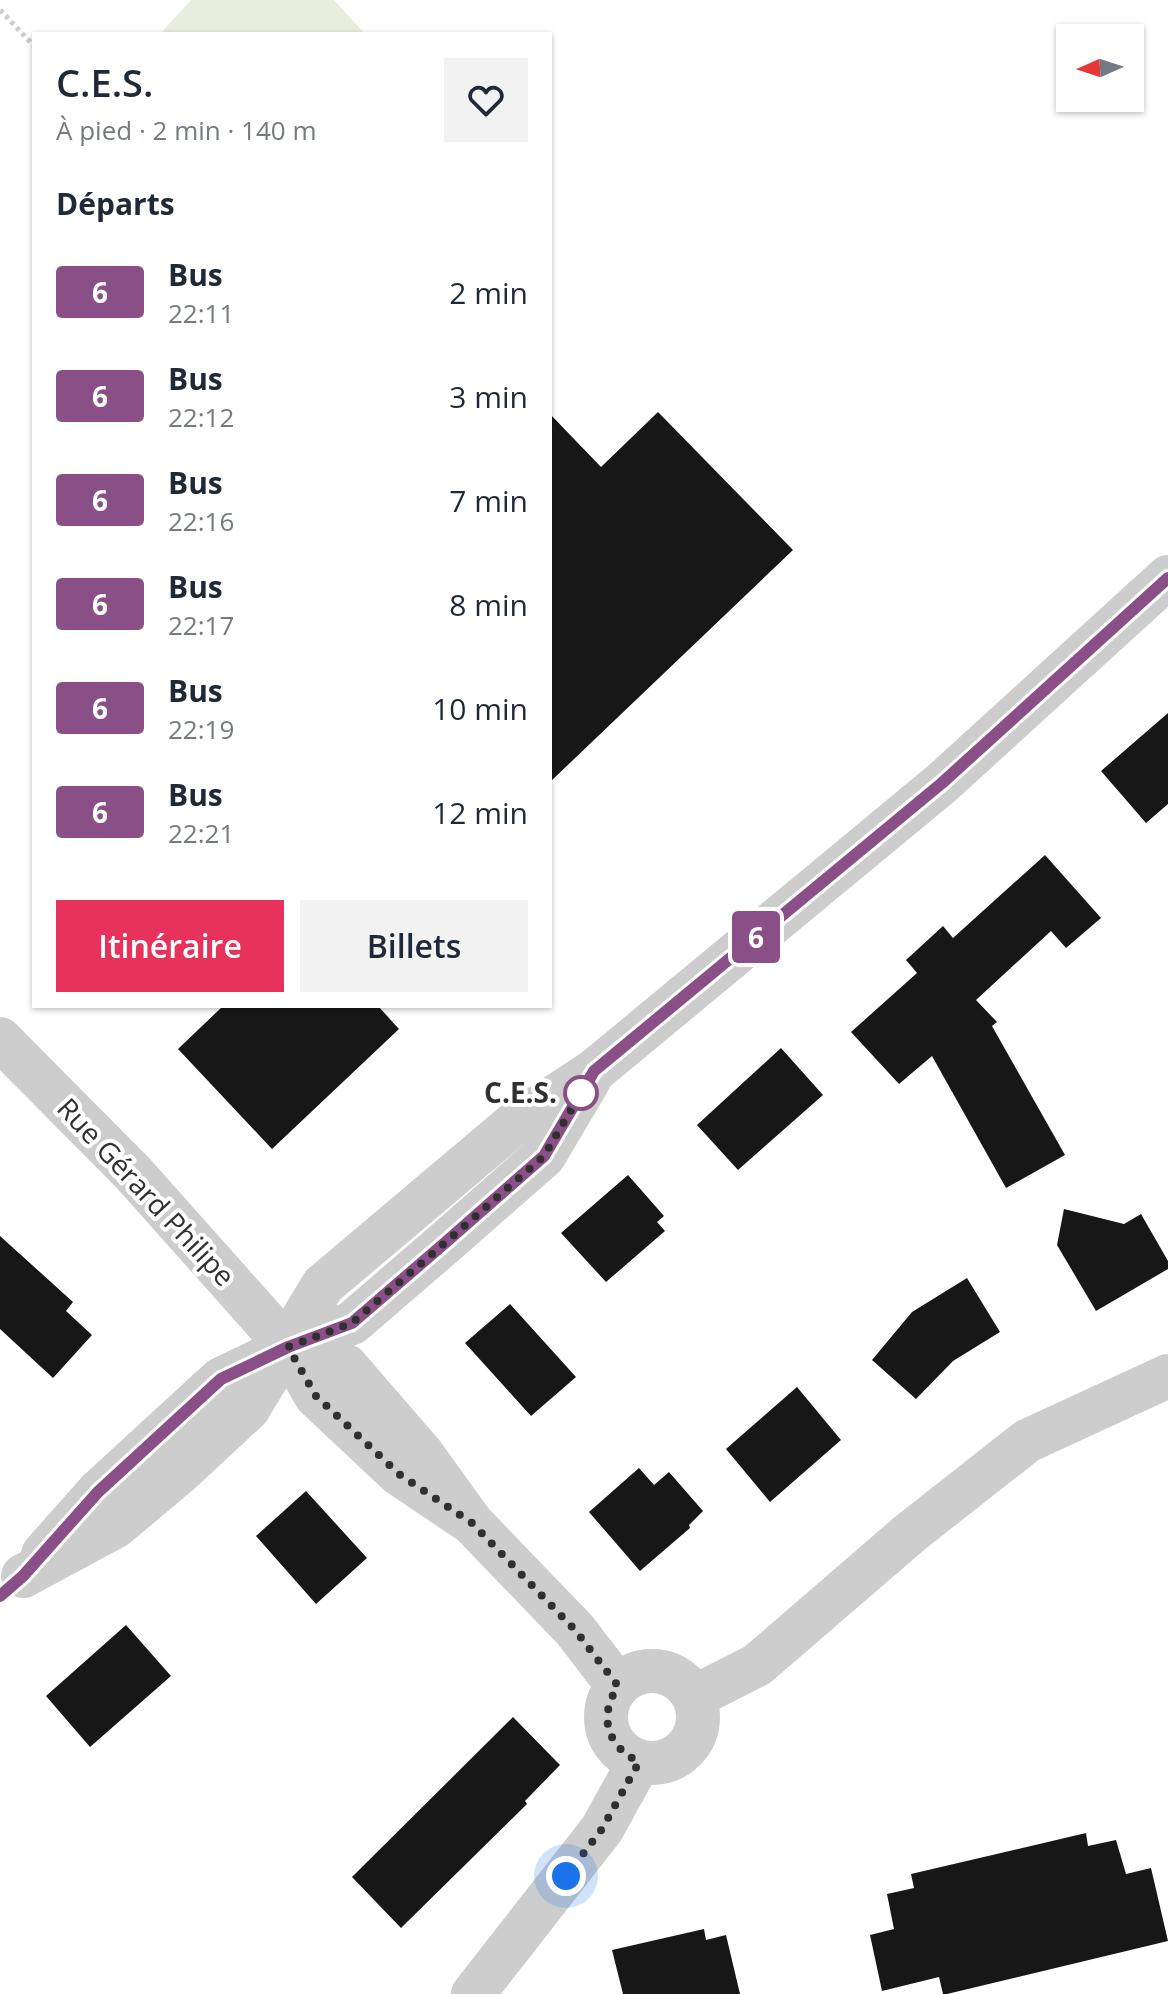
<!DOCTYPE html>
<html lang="fr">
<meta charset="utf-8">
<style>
:root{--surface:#fff;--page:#f2f2f3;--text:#1f2937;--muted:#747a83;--accent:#e7325b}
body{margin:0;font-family:"Open Sans",sans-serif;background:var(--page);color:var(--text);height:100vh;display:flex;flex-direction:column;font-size:30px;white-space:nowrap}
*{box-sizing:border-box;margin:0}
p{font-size:26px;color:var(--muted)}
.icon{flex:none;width:44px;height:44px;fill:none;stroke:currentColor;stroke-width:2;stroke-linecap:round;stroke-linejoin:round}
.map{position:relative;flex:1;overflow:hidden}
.drawer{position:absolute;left:32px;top:32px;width:520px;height:976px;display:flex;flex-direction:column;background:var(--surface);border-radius:0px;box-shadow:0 2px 6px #0004}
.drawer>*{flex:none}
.badge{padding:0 16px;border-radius:6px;font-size:28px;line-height:52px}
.needle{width:52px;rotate:267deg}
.fabs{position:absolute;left:1056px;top:24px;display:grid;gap:16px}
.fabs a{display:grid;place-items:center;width:88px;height:88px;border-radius:0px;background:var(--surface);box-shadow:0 2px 6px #0004;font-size:40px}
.you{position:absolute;width:40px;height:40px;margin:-20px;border:6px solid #fff;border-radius:50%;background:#1a73e8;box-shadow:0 0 0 12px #1a73e833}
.map>.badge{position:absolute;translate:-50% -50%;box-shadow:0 0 0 4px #fff}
h2{padding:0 24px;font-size:30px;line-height:72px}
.round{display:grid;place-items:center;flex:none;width:84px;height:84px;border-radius:0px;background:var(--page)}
.overview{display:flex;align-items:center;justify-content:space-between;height:136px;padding:0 24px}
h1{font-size:38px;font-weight:600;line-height:60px}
.button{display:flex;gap:16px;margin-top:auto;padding:16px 24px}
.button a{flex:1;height:92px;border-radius:0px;background:var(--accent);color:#fff;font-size:32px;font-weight:600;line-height:92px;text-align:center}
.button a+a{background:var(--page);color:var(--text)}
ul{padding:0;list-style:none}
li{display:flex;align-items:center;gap:24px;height:104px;padding:0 24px}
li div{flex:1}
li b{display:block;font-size:30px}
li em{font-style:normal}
li .badge{min-width:88px;font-weight:700;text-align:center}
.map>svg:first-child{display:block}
</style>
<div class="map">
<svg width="1168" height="1994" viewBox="0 0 1168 1994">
<rect width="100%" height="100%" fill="#fff"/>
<path fill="#e8edde" d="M191,0h143l31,34h-205z"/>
<path fill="#171717" d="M658,412l135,138 -243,232v-368l51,53z
M1168,713v91l-22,19 -45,-52z
M1045,855l56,63 -35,30 -15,-17 -75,69 21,22 -5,4 73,129 -59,33 -74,-132 -33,28 -48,-52 66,-59 -11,-13 37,-34 10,12z
M223,1006h155l21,23 -127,120 -94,-100z
M781,1048l42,47 -85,75 -41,-45z
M628,1175l36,41 -7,6 8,9 -59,51 -45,-49z
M1064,1209l60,15 17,-10 27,47v8l-72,42 -39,-66z
M0,1236l73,66 -7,9 26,24 -39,43 -53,-49z
M967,1278l33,54 -47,29 -37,38 -44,-39 40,-48z
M510,1304l66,73 -45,39 -66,-73z
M797,1387l44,53 -71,62 -44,-53z
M639,1468l15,17 15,-13 34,39 -14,14 1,3 -50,43 -51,-59z
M306,1491l61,67 -51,46 -60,-68z
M126,1625l45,51 -81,71 -44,-51z
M513,1717l47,48 -35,36 2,3 -126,124 -49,-51z
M1086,1833l2,13 28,-6 10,34 25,-6 17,73 -221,53h-4l-4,-17 -57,14 -12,-56 24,-6 -7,-35 27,-6 -3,-14z
M704,1929l2,11 20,-5 14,59h-117l-11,-44z"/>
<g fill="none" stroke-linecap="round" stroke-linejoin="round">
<path stroke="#cdcdcd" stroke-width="5" stroke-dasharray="4 4" stroke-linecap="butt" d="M0,10l34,36"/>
<path stroke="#cdcdcd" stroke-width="44" d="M0,1039l133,134 155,174 28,49 83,78 73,49
M288,1347l58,19 77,89 49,68 103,107 43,56
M43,1554l55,-62 123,-113 67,-32 64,-24 94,-81 98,-86 45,-76
M23,1576l93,-50 63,-53 69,-64 75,-124 192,-162 79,-52 348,-288 226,-206
M606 1717a46 46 0 1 1 92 0a46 46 0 1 1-92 0Z
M694,1697l63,-32 153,-132 117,-92 141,-65
M473,1994l129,-165 37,-67"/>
</g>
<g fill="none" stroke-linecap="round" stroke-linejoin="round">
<g stroke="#fff" stroke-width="18">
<path id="line" d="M0,1596l23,-20 75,-84 123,-113 67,-32 64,-24 94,-81 98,-86 50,-85 348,-288 226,-205"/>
</g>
<use href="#line" stroke="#8a4f87" stroke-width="12"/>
<path stroke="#303030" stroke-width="8" stroke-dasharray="0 14.4" d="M566,1876l36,-47 37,-67c-32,-16 -41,-45 -21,-76l-43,-56 -103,-107 -73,-49 -83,-78 -28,-49 64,-24 94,-81 98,-86 37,-63"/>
</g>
<circle fill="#fff" stroke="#8a4f87" stroke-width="4" cx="581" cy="1093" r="16"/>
<g text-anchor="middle" stroke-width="8" stroke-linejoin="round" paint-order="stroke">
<g font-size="28" font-weight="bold" fill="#303030" stroke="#fff" text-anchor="end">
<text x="557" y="1103">C.E.S.</text>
</g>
<g font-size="28" fill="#303030" stroke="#fff">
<text transform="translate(146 1192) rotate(47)" y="10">Rue Gérard Philipe</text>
</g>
</g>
</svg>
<div class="fabs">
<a><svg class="needle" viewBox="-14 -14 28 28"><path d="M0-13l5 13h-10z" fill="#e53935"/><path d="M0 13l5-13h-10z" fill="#747a83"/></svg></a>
</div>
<div class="you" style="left:566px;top:1876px"></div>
<b class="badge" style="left:756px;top:937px;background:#8a4f87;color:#fff">6</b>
<section class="drawer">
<div class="overview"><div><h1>C.E.S.</h1><p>À pied · 2 min · 140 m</p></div><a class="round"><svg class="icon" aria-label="heart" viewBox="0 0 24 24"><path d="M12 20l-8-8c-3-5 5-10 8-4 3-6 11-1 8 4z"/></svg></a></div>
<h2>Départs</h2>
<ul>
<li><span class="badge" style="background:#8a4f87;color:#fff">6</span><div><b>Bus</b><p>22:11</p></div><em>2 min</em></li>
<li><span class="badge" style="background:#8a4f87;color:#fff">6</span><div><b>Bus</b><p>22:12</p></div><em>3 min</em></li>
<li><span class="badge" style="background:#8a4f87;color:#fff">6</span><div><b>Bus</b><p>22:16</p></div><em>7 min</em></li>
<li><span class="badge" style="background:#8a4f87;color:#fff">6</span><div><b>Bus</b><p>22:17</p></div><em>8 min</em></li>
<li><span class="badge" style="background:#8a4f87;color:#fff">6</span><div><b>Bus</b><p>22:19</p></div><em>10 min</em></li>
<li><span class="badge" style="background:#8a4f87;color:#fff">6</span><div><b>Bus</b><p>22:21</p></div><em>12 min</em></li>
</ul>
<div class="button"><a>Itinéraire</a><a>Billets</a></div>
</section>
</div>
